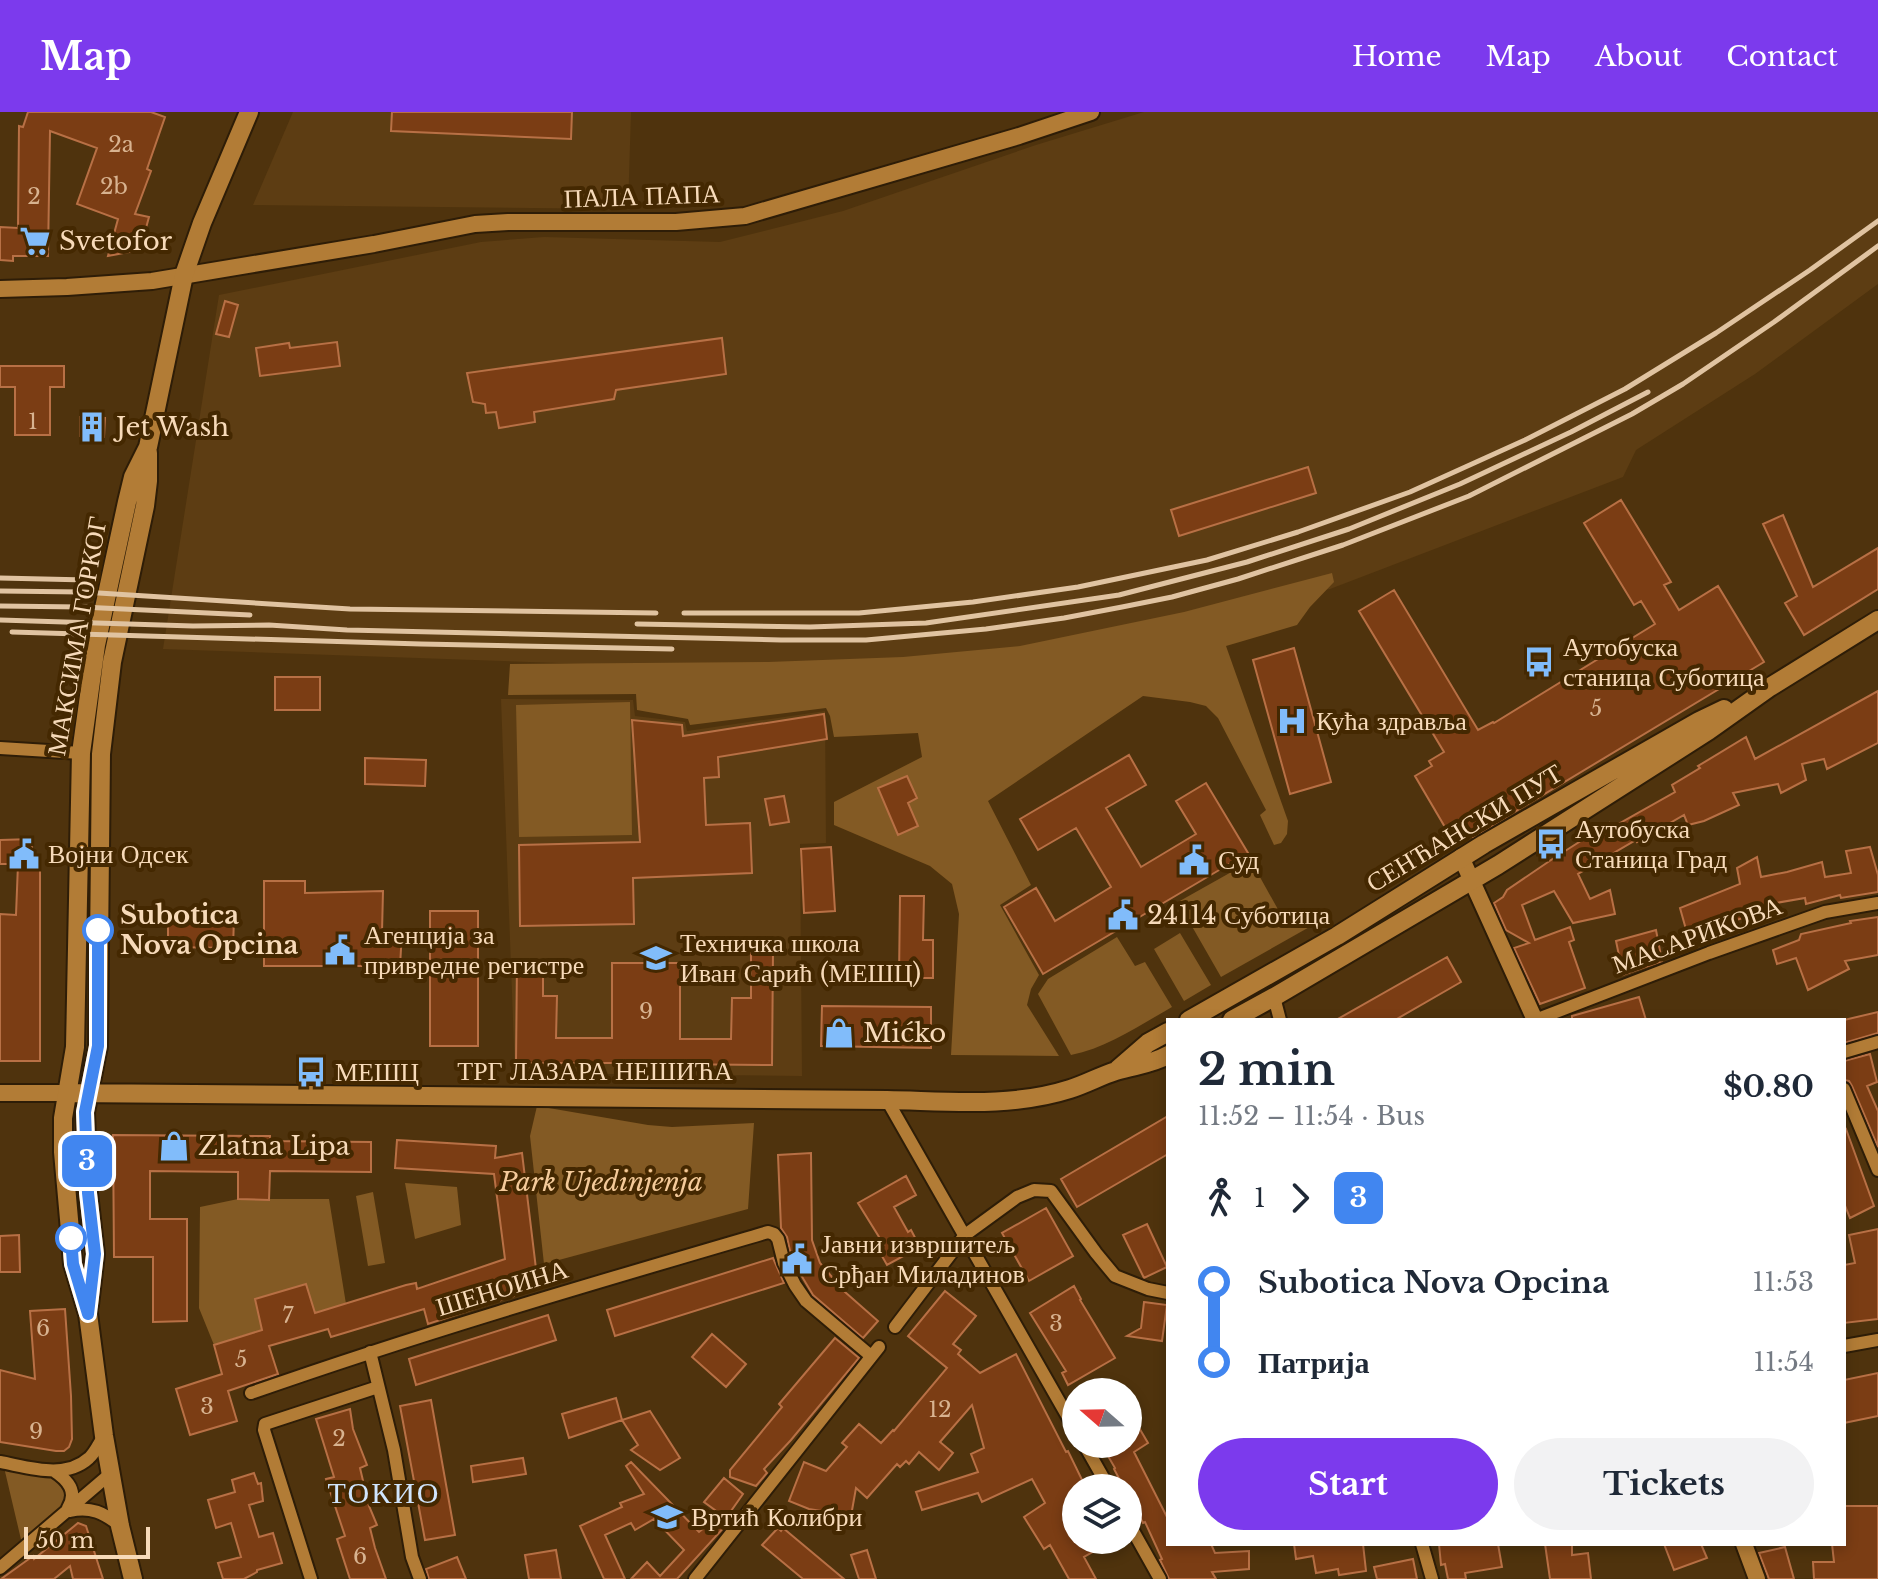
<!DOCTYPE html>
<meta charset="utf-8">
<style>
:root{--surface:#fff;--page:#f2f2f3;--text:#1f2937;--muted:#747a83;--accent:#7c3aed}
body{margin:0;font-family:"Libre Baskerville",serif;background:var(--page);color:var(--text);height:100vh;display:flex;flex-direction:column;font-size:30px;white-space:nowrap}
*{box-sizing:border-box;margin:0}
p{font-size:26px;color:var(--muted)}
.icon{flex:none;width:44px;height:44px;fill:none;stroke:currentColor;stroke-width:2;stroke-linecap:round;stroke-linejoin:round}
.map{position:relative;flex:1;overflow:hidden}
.sheet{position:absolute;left:1166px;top:906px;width:680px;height:528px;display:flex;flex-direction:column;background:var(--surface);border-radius:0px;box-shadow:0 4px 12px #0003}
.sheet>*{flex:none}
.badge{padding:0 16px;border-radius:12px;font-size:28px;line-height:52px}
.needle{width:52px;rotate:290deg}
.fabs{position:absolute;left:1062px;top:1266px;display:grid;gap:16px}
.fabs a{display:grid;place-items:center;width:80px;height:80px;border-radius:50%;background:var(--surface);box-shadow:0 4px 12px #0003;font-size:40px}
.scale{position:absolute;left:24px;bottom:20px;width:126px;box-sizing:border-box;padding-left:8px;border:4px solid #f7dab9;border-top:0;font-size:22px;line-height:28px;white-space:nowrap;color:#f7dab9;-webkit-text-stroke:6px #442801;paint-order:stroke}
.map>.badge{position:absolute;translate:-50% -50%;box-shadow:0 0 0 4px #fff}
.legs{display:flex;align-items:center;gap:12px;height:88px;padding:0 32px;font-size:26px}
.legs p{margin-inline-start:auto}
.overview{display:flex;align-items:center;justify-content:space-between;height:136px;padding:0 32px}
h1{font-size:44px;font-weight:700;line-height:60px}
.cta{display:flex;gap:16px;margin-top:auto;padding:16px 32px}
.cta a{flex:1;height:92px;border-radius:48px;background:var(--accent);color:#fff;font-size:32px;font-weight:700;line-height:92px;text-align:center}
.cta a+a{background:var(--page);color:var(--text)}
ul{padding:0 32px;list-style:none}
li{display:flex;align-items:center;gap:28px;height:80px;font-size:30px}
li i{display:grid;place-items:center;width:12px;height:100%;margin:0 10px;background:currentColor}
li i::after{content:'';width:20px;height:20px;margin:-10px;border:6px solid;border-radius:50%;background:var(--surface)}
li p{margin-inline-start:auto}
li:first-child i{background:linear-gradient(#0000 50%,currentColor 0)}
li:last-child i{background:linear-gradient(currentColor 50%,#0000 0)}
header{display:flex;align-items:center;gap:48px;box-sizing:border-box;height:112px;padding:0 40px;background:var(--accent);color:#fff}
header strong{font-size:38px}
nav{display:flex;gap:44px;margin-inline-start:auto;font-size:28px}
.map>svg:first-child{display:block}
</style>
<header>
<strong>Map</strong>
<nav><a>Home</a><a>Map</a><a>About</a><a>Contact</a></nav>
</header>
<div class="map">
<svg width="1878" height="1467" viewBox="0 0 1878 1467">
<rect width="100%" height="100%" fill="#4f330d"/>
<path fill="#5d3d13" d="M293,0h338l-3,97 -375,-4z
M1144,0h734v172l-123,90 -119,76 -13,27 -293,112 -149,30 -75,22 -289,31 -654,-23 56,-354 262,-53 63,-5 176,5 123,-31 193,-66z
M501,587l132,1 2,16 50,6 2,9 138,-20 1,132 -26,1 2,232 -287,-3z"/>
<path fill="#835a24" d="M1332,461l2,9 -24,25 -13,18 -71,21 62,175 -1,13 -6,9 -7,2 -14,-30 6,-5 -48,-92 -12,-12 -16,-4 -47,-6 -155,105 43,84 -31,20 39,70 -8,14 -4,16 32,51 -108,-1 8,-141 -7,-30 -22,-18 -96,-41v-23l88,-45 -4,-24 -84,4 -4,-21 -4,-8 -136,17 -2,-6 -51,-9 -1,-16 -128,1 2,-31 258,-2 135,-5 117,-11 164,-34z
M630,590l2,133 -113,2 -3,-132z
M1251,749l34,61 20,-11 8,14 -92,52 -43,-75z
M1180,821l31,52 -27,16 -30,-52z
M1117,825l18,29 10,-4 27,45c-32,18 -65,41 -101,48l-33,-61 10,-15z
M537,994l111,19 24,2 82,-4 -6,86 -204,55 -14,-128z
M405,1071l52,4 4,38 -46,14z
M373,1080l12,71 -17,3 -12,-70z
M238,1087h91l17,105 -115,35 -5,7 -2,-4 -10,3 -15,-37 1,-101z
M3,1351l51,8 18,31 -49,46z"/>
<path fill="#7b3d14" stroke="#b87045" stroke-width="2" d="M28,0h123l14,5 -18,52 4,2 -16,43 14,3 -9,33 -32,6 10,-37 -41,-15 20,-56 -47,-17 -2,125h-35v5l-13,-1v-33l18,1 1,-102 4,1z
M392,0h180l-1,27 -180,-8z
M225,189l13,4 -9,32 -13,-3z
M722,226l4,36 -110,16 -2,9 -80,13 1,10 -36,6 -3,-16 -10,1 -1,-9 -12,-2 -6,-29z
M337,230l3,24 -80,10 -4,-28 33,-5 1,5z
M0,254h64v21h-14v48h-35v-48h-15z
M80,305l25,1 -1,19 -24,-1z
M1308,355l8,26 -137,43 -8,-26z
M1621,388l50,82 -7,3 15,25 39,-24 46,76 -291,175 -5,-8 -16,10 -37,-63 17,-10 -3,-5 15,-9 -85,-141 35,-21 84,140 15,-8 1,1 161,-99 -14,-23 -7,4 -50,-82z
M1783,403l30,72 65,-39v41l-74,46 -19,-32 12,-7 -34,-72z
M1294,536l37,134 -41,12 -37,-134z
M275,565h45v33h-45z
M1878,579v52l-51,26 -3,-10 -22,5 4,16 -25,13 -3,-9 -45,9 6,12 -35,16 -16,4 -4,-10 -47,27 -1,-2 -58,34 12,25 20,-9 5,24 -42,9 -19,-32 -32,14 13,35 35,-13 4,13 -5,2 16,46 -45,16 -26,-56 15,-5 -23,-13 -12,-27 9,-6 4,-7 44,-30 58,-37 2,5 64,-36 -3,-7 28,-17 -2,-2 48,-29 9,22z
M824,602l3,25 -109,18 1,20 -15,1 2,47 44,-2 2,50 -119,5 1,46 -114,2 -1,-81 121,-3 -8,-122 50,5 1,11z
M1129,643l17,30 -40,23 35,59 55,-33 -20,-33 30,-18 42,70 -205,121 -39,-67 32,-19 19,33 56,-34 -35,-59 -38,22 -18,-31z
M365,646l61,2 -1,26 -60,-2z
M907,664l10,22 -9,5 10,23 -20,9 -20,-47z
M784,684l5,26 -19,3 -5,-26z
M32,727v25h8v197h-40v-147l16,1 2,-51h-18v-24z
M831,735l4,64 -31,2 -3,-64z
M1870,735l8,28v17l-37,6 -1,-3 -34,9 -1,-6 -35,6 5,12 -21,8 -3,-9 -57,20 -2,-4 -5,2 -7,-25 60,-24 -3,-16 20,-11 4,20 26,-5 35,-10 3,15 26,-4 -5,-22z
M264,769h41v12l78,-2 -1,41h20l-2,34h-136z
M900,784h24l-1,44h10v38h-34z
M430,799h48v135h-48z
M168,805l66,1 -1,30 -65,-1z
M1878,805v38l-33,6 4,8 -41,21 -12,-32 -19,6 -4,-14 26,-10 2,-6 50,-11 -1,-2z
M1656,818l6,31 -39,14 -7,-34z
M751,840h22l-1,113 -108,-1v11h-36v-12h-112l1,-103h26v36h14l-1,42h56v-75h68v76h51l1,-41h19z
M1447,845l14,25 -66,38h-59z
M1639,885l7,23h-74v-4z
M822,894l109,1v41l-110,-2z
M1878,900v21l-34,10v-23z
M1870,942l7,28 -10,4 11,25v36l-26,-61 -3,-5 -5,-1v-19z
M1168,1004v38l-91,53 -16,-28z
M1846,1017l28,77 -24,12 -6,-15v-73z
M113,1023l157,1v5l101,1v30l-101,-1 -1,29 -31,-1v-27l-88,-1v48h37v102l-34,1v-65h-39z
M397,1028l99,6 -1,12 27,-5 15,124 -22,6 2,12 -89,29 -4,-15 -93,28 -3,-8 -59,17 9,28 -50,17 9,30 -47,14 -14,-46 46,-15 -8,-29 48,-15 -7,-31 51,-15 9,29 91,-28 10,-2 1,6 88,-30 -11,-85 -99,-6z
M811,1041l1,87 8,23 25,29 33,29 -15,17 -50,-43 -21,-35 -5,-23 -6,-9 -3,-73z
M906,1064l10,19 -22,12 14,25 3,-2 9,17 -33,18 -9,-16 6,-4 -26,-42z
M1046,1096l27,48 -44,25 -27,-48z
M1147,1112l20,43 -23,11 -21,-43z
M1878,1117v90l-34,4v-58l11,-2 -6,-28z
M19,1123l1,37h-20v-36z
M773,1146l11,25 -169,53 -8,-26z
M1074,1174l7,13 -1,1 35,58 -47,27 -6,-12 4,-2 -36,-58z
M945,1179l31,25 -23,28 8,6 -3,4 22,19 36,-19 50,98 2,-1 18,37h-10v52h38l-30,17 12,22h-27l-19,-34 -6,4 -20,-32 21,-14 -13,-24 -50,23 -4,-9 -56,17 -6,-18 62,-20 -7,-18 13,-6 -12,-43 -32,37 13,11 -14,17 -20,-18 -10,12 -3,-3 -6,6 -3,-3 -30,34 -11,-10 -5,28 -42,-7 -20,-8 15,-39 22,9 21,-24 -5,-4 17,-19 22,19 12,-13 1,1 53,-63 -39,-32z
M1144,1190l23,3 -5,36 -35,-5 14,-8z
M65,1197l6,87 1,43 -3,8 -5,4h-8l-56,-9v-72l35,9 -5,-68z
M548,1203l8,25 -140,45 -7,-26z
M712,1222l34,30 -20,23 -34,-30z
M835,1226l24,20 -68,82 -27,29 3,4 -11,13 -26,-9v-7l52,-63 -3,-3z
M1878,1261v43l-34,7v-43z
M616,1286l6,22 -53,18 -7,-24z
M431,1288l24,135 -30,5 -25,-134z
M350,1297l3,20 14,36 -7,3 9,38 8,19 -7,3 5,20 11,31h-36l-13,-40 8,-3 -19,-57 8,-2 -18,-58z
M1128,1297l20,34 -14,9 34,67v25h43l4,9 34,-2v18l-37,3 4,7h-47l-9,-19 2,-1 -17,-37 -2,1 -15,-28v-7h-4l-2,-4 -8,-15 1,-1 -14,-24h27z
M650,1299l30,47 -20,12 -29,-20 7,-5 -16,-25z
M523,1346l3,16 -53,8 -2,-16z
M631,1350l68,70 20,-16 8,8 -50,55h-46l16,-17 13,14 24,-26 -30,-31 -19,11 -4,-7 -26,12 20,44h-21l-24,-53 42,-19 -2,-4 24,-9 -18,-28z
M254,1361l4,11 3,-1 2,18 -14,4 10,32 14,-4 9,30 -25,7v2l-13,7h-21l-5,-16 23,-6 -10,-34 -15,5 -8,-28 27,-8 -3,-12z
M724,1366l19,16 -17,24 -22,-16z
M1844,1394h34v73h-64l-1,-17h21l-2,-18h12z
M78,1411l8,3 17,53h-30l-3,-13 -16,13h-53l32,-23 1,3z
M778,1416l3,3 2,-3 61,51h-41l-41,-34z
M1294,1432h69l3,27 -27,4 -1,-6 -22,4 -3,-17 -17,3z
M1439,1432h59l4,23 -37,6 1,6h-18l-3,-15 -4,1z
M1545,1432h27v11l16,-2 3,26h-41z
M1664,1432h37l6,14 -33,12z
M1785,1435l9,32h-25l-10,-26z
M556,1438l5,29h-32l-4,-24z
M867,1438l9,29h-17l-8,-24z
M457,1445l9,22h-37l-3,-10z
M1413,1447l4,20h-40l-3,-12z"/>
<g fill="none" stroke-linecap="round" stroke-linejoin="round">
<g stroke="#2e1d07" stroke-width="16">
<path id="minor" d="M0,636l81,5
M1274,885l6,23
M1535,908l174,-67 116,-41 53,-9
M1844,940l34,-10
M1844,977l34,81
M887,988l189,331
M895,1215l70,-92 52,-38 17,-7 17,1 45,62 19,23 33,13 20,4
M1844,1234l34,-6
M370,1240l24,98 18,107 8,22
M251,1281c171,-60 343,-110 517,-161l6,2 4,5 6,24 11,22 11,16 65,55
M1084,1332l25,44
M0,1350c28,5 65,18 89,-4 6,-5 10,-15 15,-22
M54,1359c14,9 24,21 14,37
M70,1399c20,-5 35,2 50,15
M1128,1410l32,57
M1422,1432l10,35
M0,1456l110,-94
M311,1467l-47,-149 1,-6 113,-37
M695,1467l184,-232"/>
</g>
<g stroke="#2e1d07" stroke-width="20">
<path id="tertiary" d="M0,177l67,-2 85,-6 222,-37 101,-20 33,-2h168l69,-6 274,-80 72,-24
M1461,745l74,163
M0,981h68
M1744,1432l13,35"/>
</g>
<g stroke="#2e1d07" stroke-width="22">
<path id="secondary" d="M1189,908l148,-84 147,-92 215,-123 25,-12
M1232,908l42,-23 224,-132 210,-134 62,-44 108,-67
M1118,957l30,-26 20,-11
M68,981l819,7c60,1 124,8 183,-11 16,-5 30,-13 46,-18 19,-6 34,-6 52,-16
M89,1193l6,-51 -7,-61 -3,-81 13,-66 3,-292 11,-92 33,-156 3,-25v-28
M133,1467l-13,-53 -16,-90 -16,-122 -15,-50 -10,-112v-34l12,-71 6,-294 15,-108 31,-143 6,-25 15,-30 36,-172 18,-52 47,-111"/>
</g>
<use href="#minor" stroke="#b27c36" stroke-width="12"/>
<use href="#tertiary" stroke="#b27c36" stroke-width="16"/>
<use href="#secondary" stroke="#b27c36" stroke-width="18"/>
<path stroke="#e0c3a1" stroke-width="5" d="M0,466l87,2
M0,479l83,1 267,17 306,4
M0,494l81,1 169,8
M684,501h175l114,-11 105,-15 129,-27 91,-28 112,-40 115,-52 100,-51 91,-56 94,-63 68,-49
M0,508l193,6 76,-1 78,5 434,10h85l120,-11 78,-11 58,-11 50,-10 66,-18 105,-34 126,-49 163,-82 51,-30 91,-62 104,-76
M637,512l173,3 116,-4 193,-28 128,-33 102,-33 111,-45 111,-52 77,-40
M12,520l409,12 251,5"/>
</g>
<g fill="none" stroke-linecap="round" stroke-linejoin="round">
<g stroke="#fff" stroke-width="18">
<path id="line-1" d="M71,1126l2,26 15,50 7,-60 -7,-61 -3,-81 13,-66v-116"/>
</g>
<use href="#line-1" stroke="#4186f0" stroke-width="12"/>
</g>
<defs>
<g id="supermarket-bare" transform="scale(2.4)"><path d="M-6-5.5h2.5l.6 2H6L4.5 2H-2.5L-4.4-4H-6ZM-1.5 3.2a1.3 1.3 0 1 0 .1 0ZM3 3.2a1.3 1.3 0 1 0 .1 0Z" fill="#81bcfa" stroke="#442801" stroke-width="2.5" paint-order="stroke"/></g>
<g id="building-bare" transform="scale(2.4)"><path d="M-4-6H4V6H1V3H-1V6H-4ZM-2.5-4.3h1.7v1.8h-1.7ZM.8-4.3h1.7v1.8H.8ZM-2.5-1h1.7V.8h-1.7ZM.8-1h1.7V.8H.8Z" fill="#81bcfa" stroke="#442801" stroke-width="2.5" paint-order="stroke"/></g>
<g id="bus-bare" transform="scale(2.4)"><path d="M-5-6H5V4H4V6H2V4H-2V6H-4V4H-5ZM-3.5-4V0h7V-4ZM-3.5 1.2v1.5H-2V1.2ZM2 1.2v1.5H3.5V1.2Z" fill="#81bcfa" stroke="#442801" stroke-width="2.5" paint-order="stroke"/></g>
<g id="hospital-bare" transform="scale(2.4)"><path d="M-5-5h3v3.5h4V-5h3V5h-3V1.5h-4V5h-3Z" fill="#81bcfa" stroke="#442801" stroke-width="2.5" paint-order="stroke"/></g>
<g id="civic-bare" transform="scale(2.4)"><path d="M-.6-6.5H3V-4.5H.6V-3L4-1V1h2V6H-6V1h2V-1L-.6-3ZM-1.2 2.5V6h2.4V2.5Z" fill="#81bcfa" stroke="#442801" stroke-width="2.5" paint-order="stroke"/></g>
<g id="school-bare" transform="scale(2.4)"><path d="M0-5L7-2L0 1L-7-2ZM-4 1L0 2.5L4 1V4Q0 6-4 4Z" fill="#81bcfa" stroke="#442801" stroke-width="2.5" paint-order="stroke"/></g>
<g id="shop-bare" transform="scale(2.4)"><path d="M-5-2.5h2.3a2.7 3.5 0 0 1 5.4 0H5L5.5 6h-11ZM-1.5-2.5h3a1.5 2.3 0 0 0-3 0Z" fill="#81bcfa" stroke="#442801" stroke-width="2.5" paint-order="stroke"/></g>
</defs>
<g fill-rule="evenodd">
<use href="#supermarket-bare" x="35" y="129"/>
<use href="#building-bare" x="92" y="315"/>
<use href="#bus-bare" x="1539" y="550"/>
<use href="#hospital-bare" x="1292" y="609"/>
<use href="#bus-bare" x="1551" y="732"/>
<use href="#civic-bare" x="24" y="742"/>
<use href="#civic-bare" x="1194" y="748"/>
<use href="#civic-bare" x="1123" y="803"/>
<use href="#civic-bare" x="340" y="838"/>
<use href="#school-bare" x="656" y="846"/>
<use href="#shop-bare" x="839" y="921"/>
<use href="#bus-bare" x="311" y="960"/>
<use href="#shop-bare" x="174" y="1034"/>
<use href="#civic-bare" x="797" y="1147"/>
<use href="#school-bare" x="667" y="1405"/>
</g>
<g fill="#fff" stroke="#4186f0" stroke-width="4">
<circle cx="98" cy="818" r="14"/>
<circle cx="71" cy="1126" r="14"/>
</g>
<g text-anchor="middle" stroke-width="8" stroke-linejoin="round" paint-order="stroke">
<g font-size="22" fill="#d8b390">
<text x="121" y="40">2a</text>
<text x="114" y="82">2b</text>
<text x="34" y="92">2</text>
<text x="33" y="317">1</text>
<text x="1596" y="604">5</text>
<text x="646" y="907">9</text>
<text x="288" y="1211">7</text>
<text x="1056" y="1219">3</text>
<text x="43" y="1224">6</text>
<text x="241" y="1255">5</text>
<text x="207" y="1302">3</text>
<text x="940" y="1305">12</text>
<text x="36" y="1327">9</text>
<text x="339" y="1334">2</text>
<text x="360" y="1452">6</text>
</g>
<g font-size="26" fill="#f7dab9" stroke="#442801">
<text transform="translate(642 84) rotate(-2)" y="9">ПАЛА ПАПА</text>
<text transform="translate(77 524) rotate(-80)" y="9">МАКСИМА ГОРКОГ</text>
<text transform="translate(1464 716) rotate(-31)" y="9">СЕНЋАНСКИ ПУТ</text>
<text transform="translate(1697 823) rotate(-20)" y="9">МАСАРИКОВА</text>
<text x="595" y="968">ТРГ ЛАЗАРА НЕШИЋА</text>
<text transform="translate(502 1176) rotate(-17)" y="9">ШЕНОИНА</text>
</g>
<g font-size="26" fill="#f7dab9" stroke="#442801" text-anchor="start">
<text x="59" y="138">Svetofor</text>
<text x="116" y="324">Jet Wash</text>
<text x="1563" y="544">Аутобуска<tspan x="1563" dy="30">станица Суботица</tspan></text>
<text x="1316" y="618">Кућа здравља</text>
<text x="1575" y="726">Аутобуска<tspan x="1575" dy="30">Станица Град</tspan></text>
<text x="48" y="751">Војни Одсек</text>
<text x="1218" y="757">Суд</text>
<text x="1147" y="812">24114 Суботица</text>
<text x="364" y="832">Агенција за<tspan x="364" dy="30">привредне регистре</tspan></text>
<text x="680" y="840">Техничка школа<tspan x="680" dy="30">Иван Сарић (МЕШЦ)</tspan></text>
<text x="863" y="930">Mićko</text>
<text x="335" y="969">МЕШЦ</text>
<text x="198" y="1043">Zlatna Lipa</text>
<text x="821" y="1141">Јавни извршитељ<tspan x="821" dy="30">Срђан Миладинов</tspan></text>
<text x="691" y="1414">Вртић Колибри</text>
</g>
<g font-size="26" font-weight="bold" fill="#f7dab9" stroke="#442801" text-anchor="start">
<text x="120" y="812">Subotica<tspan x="120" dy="30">Nova Opcina</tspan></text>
</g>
<g font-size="26" font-style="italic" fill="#f4ca9a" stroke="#442801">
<text x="601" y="1079">Park Ujedinjenja</text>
</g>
<g font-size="30" letter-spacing="2" fill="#d0e5fd" stroke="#442801">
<text x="384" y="1391">ТОКИО</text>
</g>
</g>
</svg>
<div class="fabs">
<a><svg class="needle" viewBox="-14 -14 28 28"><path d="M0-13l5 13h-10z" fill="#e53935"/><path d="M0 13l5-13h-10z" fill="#747a83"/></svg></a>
<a><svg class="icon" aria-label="layers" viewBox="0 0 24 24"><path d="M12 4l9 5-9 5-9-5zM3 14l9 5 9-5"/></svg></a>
</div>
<div class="scale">50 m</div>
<b class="badge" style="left:87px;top:1049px;background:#4186f0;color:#fff">3</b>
<section class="sheet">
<div class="overview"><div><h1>2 min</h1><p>11:52 – 11:54 · Bus</p></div><b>$0.80</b></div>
<div class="legs"><svg class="icon" aria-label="walk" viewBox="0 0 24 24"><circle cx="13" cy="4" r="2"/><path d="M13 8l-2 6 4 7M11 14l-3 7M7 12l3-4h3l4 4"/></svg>1<svg class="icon" aria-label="forward" viewBox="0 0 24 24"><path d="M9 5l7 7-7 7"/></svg><b class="badge" style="background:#4186f0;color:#fff">3</b></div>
<ul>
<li><i style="color:#4186f0"></i><b>Subotica Nova Opcina</b><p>11:53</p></li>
<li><i style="color:#4186f0"></i><b>Патрија</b><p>11:54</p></li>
</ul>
<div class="cta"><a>Start</a><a>Tickets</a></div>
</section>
</div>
